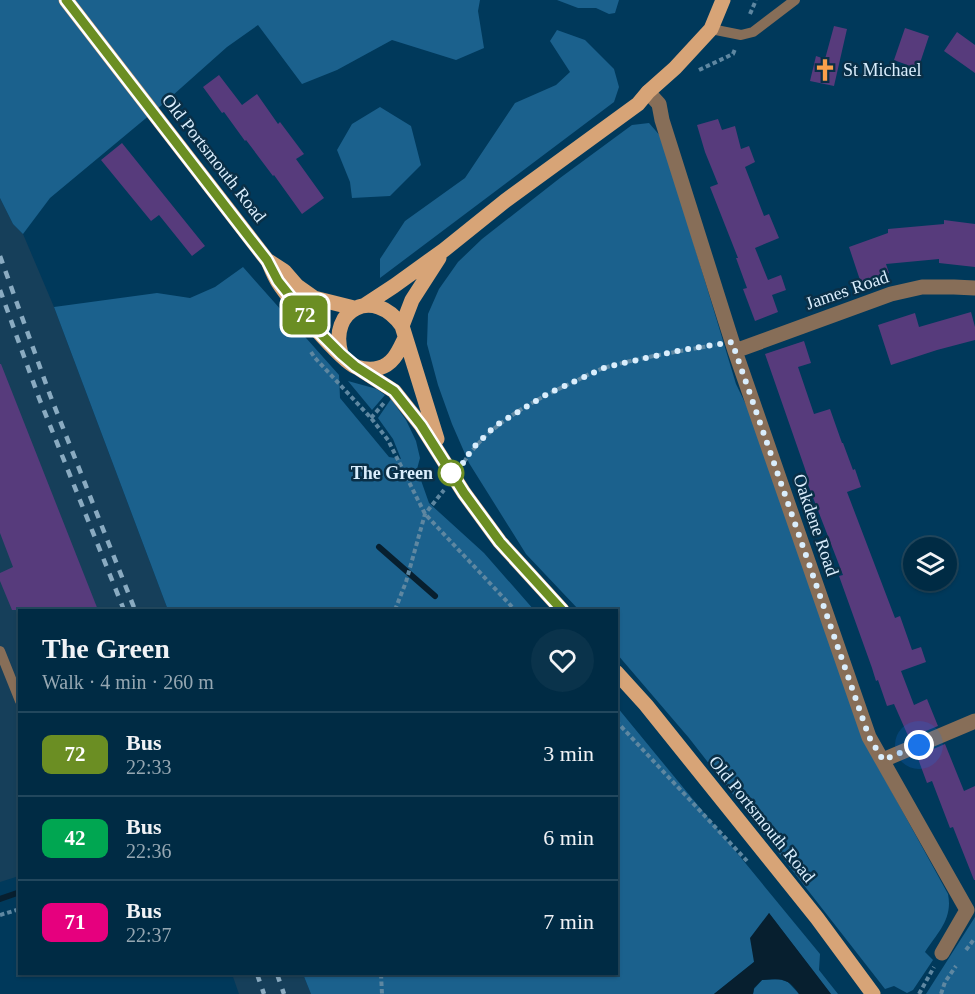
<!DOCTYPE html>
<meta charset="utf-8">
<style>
:root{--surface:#002b44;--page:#0a334b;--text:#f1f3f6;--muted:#95a7b2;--line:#22475d}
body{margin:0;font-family:Georgia,serif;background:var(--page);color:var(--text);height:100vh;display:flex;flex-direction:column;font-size:22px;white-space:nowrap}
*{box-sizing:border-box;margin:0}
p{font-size:20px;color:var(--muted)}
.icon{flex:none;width:33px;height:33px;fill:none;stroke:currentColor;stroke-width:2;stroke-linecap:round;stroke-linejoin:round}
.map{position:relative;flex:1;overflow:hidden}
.sheet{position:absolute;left:18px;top:609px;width:600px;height:366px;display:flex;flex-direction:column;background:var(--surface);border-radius:0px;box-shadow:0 2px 4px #0004,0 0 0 2px var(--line)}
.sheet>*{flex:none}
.badge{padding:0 12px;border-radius:9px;font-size:21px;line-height:39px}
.controls{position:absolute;left:903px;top:537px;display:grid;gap:12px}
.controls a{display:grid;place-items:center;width:54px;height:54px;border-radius:50%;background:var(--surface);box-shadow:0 2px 4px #0004,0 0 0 2px var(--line);font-size:30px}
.you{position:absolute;width:30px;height:30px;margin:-15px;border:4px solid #fff;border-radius:50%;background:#1a73e8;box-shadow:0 0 0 9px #1a73e833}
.map>.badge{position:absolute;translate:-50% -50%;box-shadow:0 0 0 3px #fff}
.round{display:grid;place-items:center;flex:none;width:63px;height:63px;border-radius:32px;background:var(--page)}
.head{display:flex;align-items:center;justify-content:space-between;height:102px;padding:0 24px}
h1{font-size:28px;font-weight:800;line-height:45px}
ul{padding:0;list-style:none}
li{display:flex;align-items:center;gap:18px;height:84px;padding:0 24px;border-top:2px solid var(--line)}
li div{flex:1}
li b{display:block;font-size:22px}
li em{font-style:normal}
li .badge{min-width:66px;font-weight:700;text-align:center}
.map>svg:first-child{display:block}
</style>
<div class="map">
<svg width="975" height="994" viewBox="0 0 975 994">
<rect width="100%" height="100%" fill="#00395b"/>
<path fill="#163f5a" d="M0,198l13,26 10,10 31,73 114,303h-148l-1,266 -19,6z
M232,974h71l8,20h-72z"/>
<path fill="#1b618d" d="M0,0h480l-2,11 6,37 -28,12 -64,-20 -55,30 -35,14 -44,-59 -31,22 -64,57 -113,94 -27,36 -10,-10 -13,-26z
M557,0h62l-4,13 -6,1 -13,-6h-18z
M557,30l28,10 29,29 5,18 -5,15 -234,176v-19l25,-38 60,-43 50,-75 41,-18 14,-13 -20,-31z
M380,107l31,19 10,39 -31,31 -38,2 -2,-16 -13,-32 15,-26z
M649,123l13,15 74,246 14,29 125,348 73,133c5,25 -10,38 -23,58l8,8 -20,30 -6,3 -13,-7 -9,3 -196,-251 -72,-84 -1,-44h-37l-53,-56 -57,-91 -17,-39 -14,-39 -11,-41 1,-30 11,-25 19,-27 24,-23 78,-61 72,-53z
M243,267l96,108 1,23 49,59 12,2 -8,-20 -15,-21 13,-19 15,21 10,21 4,17 -3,11 12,34 55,50 50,57h-366l-114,-303 103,-14 33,5 25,-11z
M348,381l29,8 8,6 -13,15z
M617,707l203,247 -1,16 19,24h-7l-62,-81 -15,49 -40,32h-403l-8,-20h313z
M975,917v77h-49z
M779,979l9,3 11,12h-46l1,-5 8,-9z"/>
<path fill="#071f2f" d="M769,913l62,81h-32c-11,-17 -19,-15 -37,-14l-8,8 -1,6h-39l40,-32 -4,-24z"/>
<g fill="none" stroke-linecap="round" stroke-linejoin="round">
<path stroke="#071f2f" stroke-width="6" d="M379,547l56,49
M0,899l20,-7"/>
</g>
<path fill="#573b7c" d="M834,26l13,3 -13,57 -24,-5 6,-25 9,3z
M905,28l24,8 -11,33 -24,-9z
M957,32l18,13v28l-31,-22z
M219,75l23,30 15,-11 21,30 2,-2 24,32 -8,5 28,39 -22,16 -28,-39 -1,1 -27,-36 -1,1 -21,-29 -2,1 -19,-26z
M718,119l4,11 13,-4 6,23 8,-3 6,16 -10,5 19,49 5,-2 10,24 -24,10 13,32 13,-5 5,15 -14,5 6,17 -23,9 -12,-32 4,-1 -11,-30h2l-28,-71 8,-3 -13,-32 -8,-27z
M122,143l83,103 -13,10 -33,-41 -8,6 -50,-61z
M944,220l31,4v43l-36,-4v-4l-53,5 3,9 -28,10 -12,-36 39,-14v-4l56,-5z
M971,312l4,15v13l-38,10 -46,15 -13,-40 37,-12 4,14z
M804,341l7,22 -13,4 16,47 16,-5 12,34h1l10,27 2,-1 6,18 -14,5 48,126 5,-2 12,34 9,-3 5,15 -25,9 13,34 13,-6 11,27 -29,12 -15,-34 -7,2 -9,-26 -2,1 -4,-13 -33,-92 4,-1 -36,-93 2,-1 -5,-15 -39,-112z
M0,364h1l97,246h-86l-12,-29v-8l13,-6 -13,-34z
M945,744l19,47 11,-5v94h-1l-21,-53 -3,1 -18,-47 -5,2 -10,-27z"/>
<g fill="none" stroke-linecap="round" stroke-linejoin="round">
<path stroke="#5e87a1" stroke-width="4" stroke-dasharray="4.5 3" stroke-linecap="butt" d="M750,14l6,-14
M699,70l34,-16 2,-5
M311,352l4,6 56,60 17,22 37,74 90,96
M371,418l13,-15
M464,462c25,-39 72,-63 114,-82 9,-5 19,-10 29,-13 36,-10 73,-16 109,-22
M395,610l11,-28 19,-68 19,-24
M616,721l131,140
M0,915l20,-6
M966,950l9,-12
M381,974l1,20
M919,994l15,-27
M941,994l4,-12 11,-16"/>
<path stroke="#876e58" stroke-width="10" d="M711,29l30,6 12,-3 42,-32
M0,651l20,50"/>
<path stroke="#876e58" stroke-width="15" d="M648,92l11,12 3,16 73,231 134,386 98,173 -25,43
M735,351l156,-57 31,-7h32l21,1
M883,760l92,-39"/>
<path stroke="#d7a477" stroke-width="15" d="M66,0l201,260 17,11 13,15 17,12 40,10
M268,261c3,7 6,15 10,21 11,17 62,78 78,85 7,2 16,3 23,1 15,-4 20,-18 26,-30
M365,305l29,-19 50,-36 61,-49 133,-97 10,-12 27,-24 36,-39 12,-29
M402,326l10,-26 27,-42
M341,354c-13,-45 33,-68 61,-28l35,113
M355,366l39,25 27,34 43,68 36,49 62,68
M616,672l30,33 171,213 56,76"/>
<path stroke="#8aabc1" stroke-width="4.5" stroke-dasharray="8 8" stroke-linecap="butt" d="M0,256l50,139 85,215
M0,290l39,108 85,212
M257,974l7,20
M277,974l7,20"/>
</g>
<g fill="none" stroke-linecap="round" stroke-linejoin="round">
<g stroke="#fff" stroke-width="14">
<path id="line" d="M66,0l183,237 18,23 11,21 40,50 23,23 14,12 39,25 27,34 43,68 36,49 62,68"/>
</g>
<use href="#line" stroke="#6b8e23" stroke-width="9"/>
<path stroke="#daeefd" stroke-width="6" stroke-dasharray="0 10.8" d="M451,473l3,4 18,-28 23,-23 54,-33 57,-26 76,-17 50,-8 137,395 14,23 36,-15"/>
</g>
<defs>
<g id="church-bare" transform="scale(1.8)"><path d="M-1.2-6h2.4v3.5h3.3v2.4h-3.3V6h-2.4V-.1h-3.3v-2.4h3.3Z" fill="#f8a04b" stroke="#092f47" stroke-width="2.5" paint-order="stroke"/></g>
</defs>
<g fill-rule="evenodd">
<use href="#church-bare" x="825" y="70"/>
</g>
<circle fill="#fff" stroke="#6b8e23" stroke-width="3" cx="451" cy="473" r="12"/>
<g text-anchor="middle" stroke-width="5" stroke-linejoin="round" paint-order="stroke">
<g font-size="18" fill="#daeefd" stroke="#092f47" text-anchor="start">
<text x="843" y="76">St Michael</text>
</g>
<g font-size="18" fill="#daeefd" stroke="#092f47">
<text transform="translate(214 158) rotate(52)" y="6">Old Portsmouth Road</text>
<text transform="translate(847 290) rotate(-19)" y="6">James Road</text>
<text transform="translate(816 525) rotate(71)" y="6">Oakdene Road</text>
<text transform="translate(762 819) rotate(51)" y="6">Old Portsmouth Road</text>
</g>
<g font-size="18" font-weight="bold" fill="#daeefd" stroke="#092f47" text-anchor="end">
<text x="433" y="479">The Green</text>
</g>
</g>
</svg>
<div class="controls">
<a><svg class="icon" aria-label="layers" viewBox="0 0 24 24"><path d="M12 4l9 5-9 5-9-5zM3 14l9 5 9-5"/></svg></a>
</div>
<div class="you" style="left:919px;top:745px"></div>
<b class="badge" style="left:305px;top:315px;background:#6b8e23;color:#fff">72</b>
<section class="sheet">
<div class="head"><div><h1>The Green</h1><p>Walk · 4 min · 260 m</p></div><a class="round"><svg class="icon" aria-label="heart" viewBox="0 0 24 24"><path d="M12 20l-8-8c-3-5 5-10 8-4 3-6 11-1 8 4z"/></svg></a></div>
<ul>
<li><span class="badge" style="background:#6b8e23;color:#fff">72</span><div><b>Bus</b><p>22:33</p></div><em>3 min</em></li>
<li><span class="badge" style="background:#00a651;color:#fff">42</span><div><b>Bus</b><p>22:36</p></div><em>6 min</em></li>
<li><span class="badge" style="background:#e6007e;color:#fff">71</span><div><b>Bus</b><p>22:37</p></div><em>7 min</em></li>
</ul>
</section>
</div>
